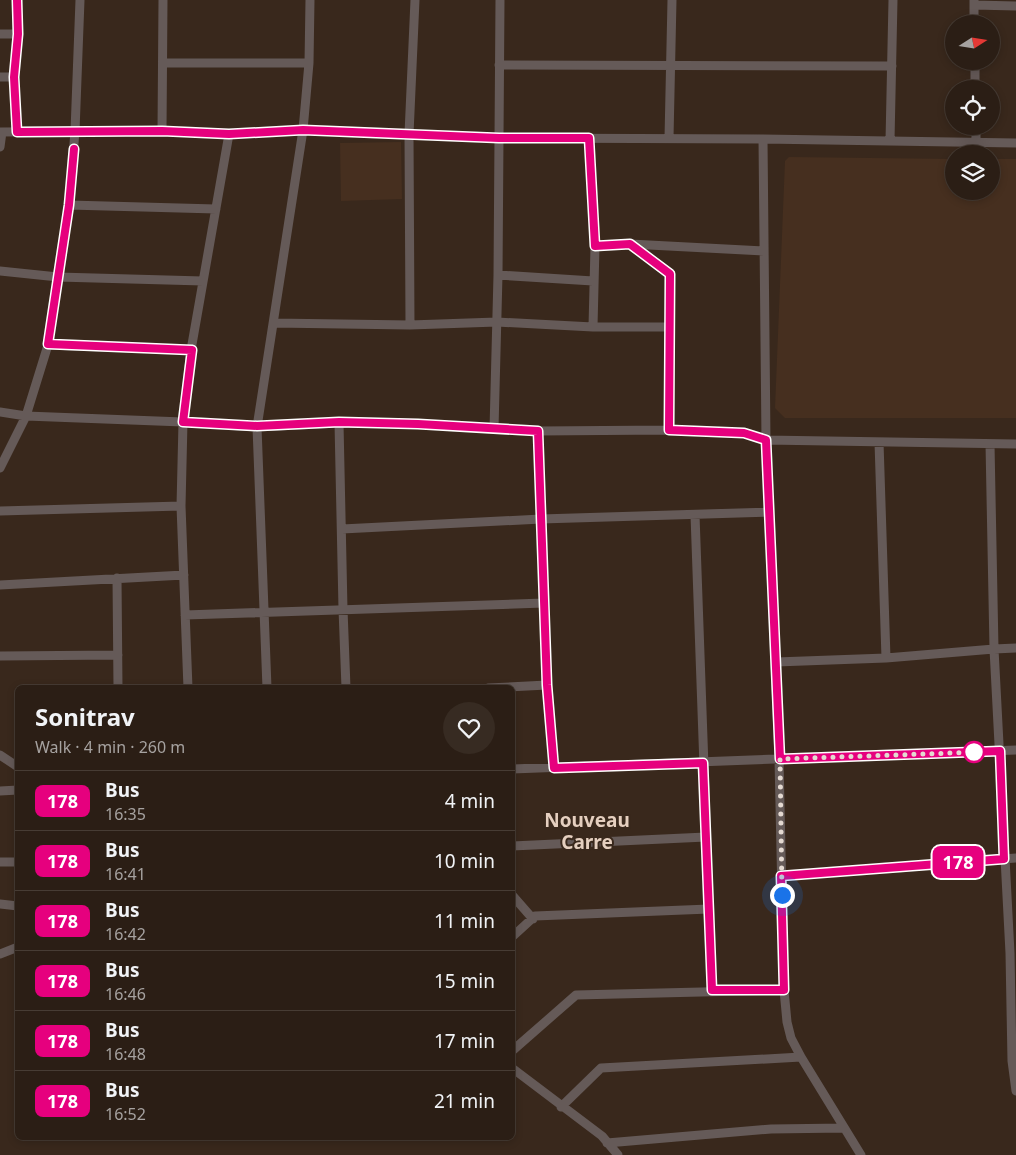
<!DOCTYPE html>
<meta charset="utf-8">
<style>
:root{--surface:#2b1e15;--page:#372b22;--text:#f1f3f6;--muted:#a6a2a0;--line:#473c34}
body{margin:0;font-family:"Noto Sans",sans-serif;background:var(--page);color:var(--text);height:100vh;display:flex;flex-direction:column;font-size:19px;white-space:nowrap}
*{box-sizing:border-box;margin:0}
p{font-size:16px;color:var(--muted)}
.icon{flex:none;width:28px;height:28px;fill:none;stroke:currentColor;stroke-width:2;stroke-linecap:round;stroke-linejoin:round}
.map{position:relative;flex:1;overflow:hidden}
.side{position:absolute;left:15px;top:685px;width:500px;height:455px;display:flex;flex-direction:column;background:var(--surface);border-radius:8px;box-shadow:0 2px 8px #0003,0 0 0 1px var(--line)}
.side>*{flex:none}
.badge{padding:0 10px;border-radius:8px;font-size:18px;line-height:32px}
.needle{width:32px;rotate:78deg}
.tools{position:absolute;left:945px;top:15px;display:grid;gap:10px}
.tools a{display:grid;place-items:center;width:55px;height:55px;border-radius:50%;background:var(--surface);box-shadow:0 2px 8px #0003,0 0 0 1px var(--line);font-size:25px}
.you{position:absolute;width:25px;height:25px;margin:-12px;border:4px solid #fff;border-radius:50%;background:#1a73e8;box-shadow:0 0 0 8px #1a73e833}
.map>.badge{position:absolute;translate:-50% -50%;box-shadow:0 0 0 2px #fff}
.round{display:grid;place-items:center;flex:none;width:52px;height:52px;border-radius:26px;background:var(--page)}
.headline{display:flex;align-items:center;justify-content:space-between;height:85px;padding:0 20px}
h1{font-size:24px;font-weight:700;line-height:38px}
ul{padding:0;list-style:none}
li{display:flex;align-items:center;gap:15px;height:60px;padding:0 20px;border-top:1px solid var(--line)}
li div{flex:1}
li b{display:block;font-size:19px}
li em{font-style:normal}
li .badge{min-width:55px;font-weight:700;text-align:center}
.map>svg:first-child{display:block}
</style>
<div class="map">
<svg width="1016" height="1155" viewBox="0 0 1016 1155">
<rect width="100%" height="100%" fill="#39281c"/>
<path fill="#462f1f" d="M401,142l1,57 -61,2 -1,-58z
M789,157l165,2v32h37v-32h25v259h-231l-10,-10 10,-247z"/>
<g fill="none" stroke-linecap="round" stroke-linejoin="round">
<path stroke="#655a58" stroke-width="9" d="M974,0v5l42,1
M974,5v19
M0,34h18
M975,61v28
M163,63h146
M499,65l393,1
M0,77h14
M976,126v16
M162,131l1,-131
M0,132l162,-1 67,3 74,-4 196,8 264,1
M17,132l-3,-55 4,-43 -1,-34
M589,138l6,108 -2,81
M669,138l3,-138
M890,141l3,-141
M0,147l2,-15
M69,205l147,4
M630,244l40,30 -1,156
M595,246l35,-2 134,7
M0,271l58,6 145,4
M498,275l95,6
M274,323l136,2 87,-3 96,5h77
M410,325l-1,-191 6,-134
M48,345l143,5
M0,412l26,4 157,6 74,5 82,-4 79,1 120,7 131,-1 75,3 22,7 250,4
M339,423l4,186 3,79
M494,429l4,-154 2,-275
M538,431l9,254 7,83
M879,442l7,216
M990,444l4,205 16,304 2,108 4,30
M0,468l26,-52 22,-71 21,-140 6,-74 5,-131
M0,511l181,-5
M695,515l17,475
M342,529l199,-10 228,-7
M117,578l1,110
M0,585l184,-10
M185,615l359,-12
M0,656l118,-1
M776,662l110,-4 108,-9 22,-1
M188,688l-7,-182 2,-84 8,-72 38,-216
M267,688l-10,-261 46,-297 6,-67 1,-63
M488,688l59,-3
M0,755l18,12
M512,769l504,-19
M0,791l18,-1
M512,846l194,-9
M0,862h18
M781,876l235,-18
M512,895l21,24
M0,904l18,2
M512,937l23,-21 174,-7
M0,954l18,-7
M512,1051l64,-56 208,-5
M512,1068l90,68 16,19
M561,1107l40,-39 200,-11
M607,1143l164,-14 73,-1
M861,1155l-60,-98 -10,-19 -4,-16 -3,-32 -5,-231 -13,-319 -3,-301 253,4"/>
</g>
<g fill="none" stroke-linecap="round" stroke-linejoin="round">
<g stroke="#fff" stroke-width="11">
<path id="line" d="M17,0l1,34 -4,43 3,55 145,-1 67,3 74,-4 196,8h90l6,108 35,-2 40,30 -1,156 75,3 22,7 14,319 220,-8 4,108 -223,17 3,114h-72l-9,-227 -149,5 -7,-83 -9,-254 -120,-7 -79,-2 -82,4 -74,-4 9,-72 -144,-6 21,-139 5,-56"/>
</g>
<use href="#line" stroke="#e6007e" stroke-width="8"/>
<path stroke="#e4d9d1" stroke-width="5" stroke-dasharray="0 9" d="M782,895l-2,-136 202,-7h-8"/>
</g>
<circle fill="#fff" stroke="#e6007e" stroke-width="2.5" cx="974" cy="752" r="10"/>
<g text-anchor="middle" stroke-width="4" stroke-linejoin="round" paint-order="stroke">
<g font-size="19" font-weight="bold" fill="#e5cfbf" stroke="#39281c">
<text x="587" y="827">Nouveau<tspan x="587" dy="22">Carre</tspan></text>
</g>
</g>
</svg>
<div class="tools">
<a><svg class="needle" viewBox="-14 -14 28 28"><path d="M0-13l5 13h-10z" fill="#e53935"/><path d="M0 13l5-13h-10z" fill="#a6a2a0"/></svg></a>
<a><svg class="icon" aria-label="locate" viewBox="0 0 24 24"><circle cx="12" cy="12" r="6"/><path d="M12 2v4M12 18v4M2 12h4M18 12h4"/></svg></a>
<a><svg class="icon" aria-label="layers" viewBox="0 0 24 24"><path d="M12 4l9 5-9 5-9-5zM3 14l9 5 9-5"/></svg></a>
</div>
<div class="you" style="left:782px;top:895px"></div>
<b class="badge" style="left:958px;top:862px;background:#e6007e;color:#fff">178</b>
<section class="side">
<div class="headline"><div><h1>Sonitrav</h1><p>Walk · 4 min · 260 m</p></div><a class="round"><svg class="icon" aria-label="heart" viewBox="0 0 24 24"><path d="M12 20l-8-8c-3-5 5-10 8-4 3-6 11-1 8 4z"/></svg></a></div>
<ul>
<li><span class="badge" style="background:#e6007e;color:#fff">178</span><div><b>Bus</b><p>16:35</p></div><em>4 min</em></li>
<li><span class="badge" style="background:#e6007e;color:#fff">178</span><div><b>Bus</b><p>16:41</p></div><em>10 min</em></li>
<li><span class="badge" style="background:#e6007e;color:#fff">178</span><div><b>Bus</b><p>16:42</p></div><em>11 min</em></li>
<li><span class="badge" style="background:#e6007e;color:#fff">178</span><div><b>Bus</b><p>16:46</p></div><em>15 min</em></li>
<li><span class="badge" style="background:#e6007e;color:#fff">178</span><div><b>Bus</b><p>16:48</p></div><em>17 min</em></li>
<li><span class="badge" style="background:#e6007e;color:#fff">178</span><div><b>Bus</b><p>16:52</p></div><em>21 min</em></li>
</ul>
</section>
</div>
